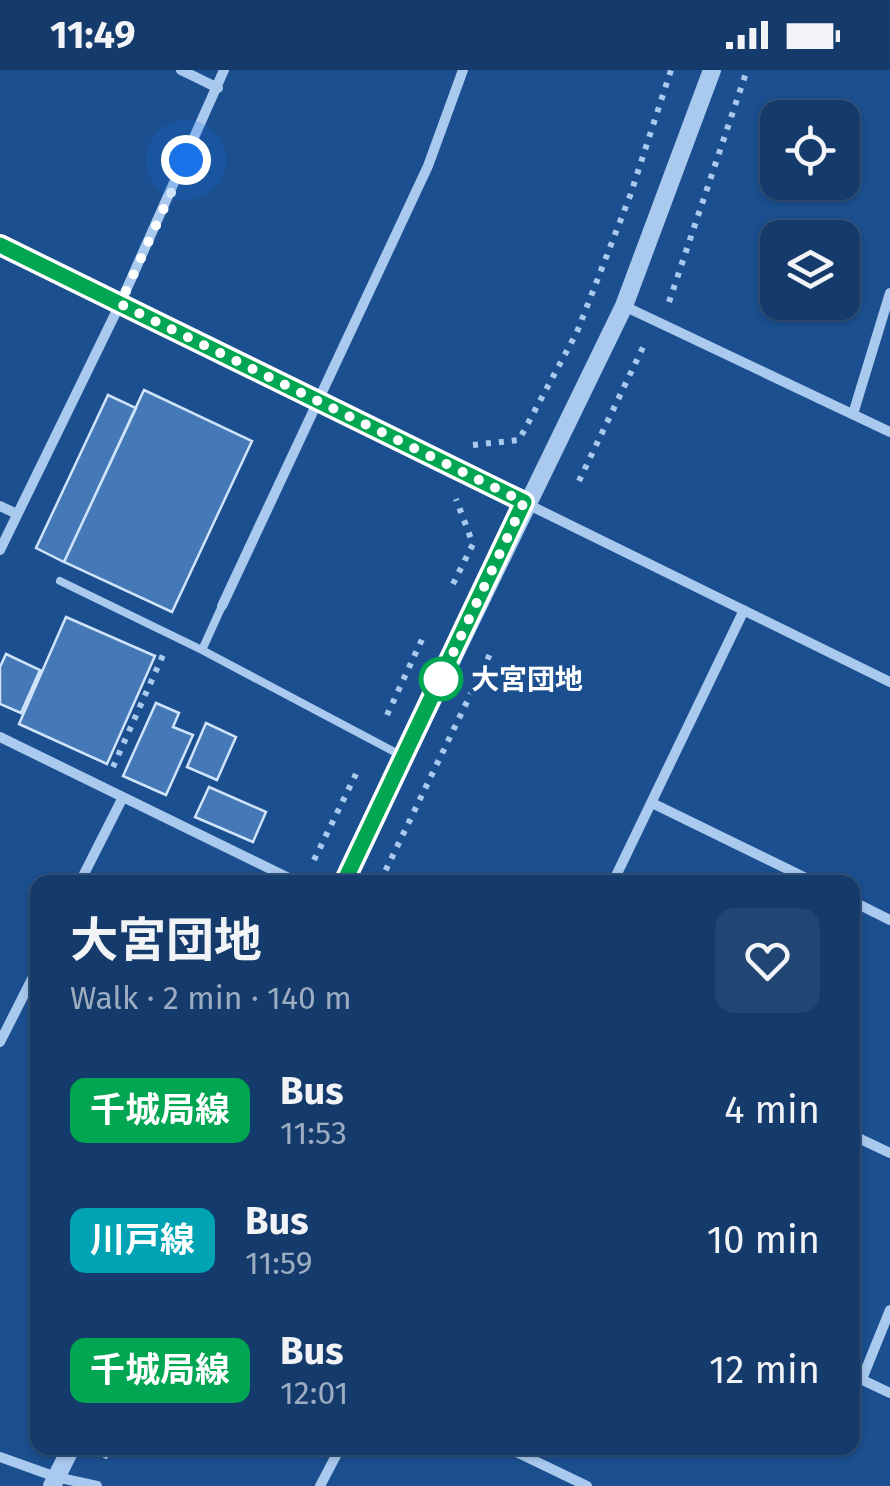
<!DOCTYPE html>
<meta charset="utf-8">
<style>
:root{--surface:#143b6b;--page:#214673;--text:#f1f3f6;--muted:#9dadc1;--line:#33557e}
body{margin:0;font-family:"Fira Sans","Noto Sans JP",sans-serif;background:var(--page);color:var(--text);height:100vh;display:flex;flex-direction:column;font-size:38px;white-space:nowrap}
*{box-sizing:border-box;margin:0}
p{font-size:32px;color:var(--muted)}
.icon{flex:none;width:55px;height:55px;fill:none;stroke:currentColor;stroke-width:2;stroke-linecap:round;stroke-linejoin:round}
.map{position:relative;flex:1;overflow:hidden}
.sheet{position:absolute;left:30px;top:805px;width:830px;height:580px;display:flex;flex-direction:column;background:var(--surface);border-radius:20px;box-shadow:0 2px 8px #0004,0 0 0 2px var(--line)}
.sheet>*{flex:none}
.badge{padding:0 20px;border-radius:15px;font-size:35px;line-height:65px}
.tools{position:absolute;left:760px;top:30px;display:grid;gap:20px}
.tools a{display:grid;place-items:center;width:100px;height:100px;border-radius:20px;background:var(--surface);box-shadow:0 2px 8px #0004,0 0 0 2px var(--line);font-size:50px}
.you{position:absolute;width:50px;height:50px;margin:-25px;border:8px solid #fff;border-radius:50%;background:#1a73e8;box-shadow:0 0 0 15px #1a73e833}
.map>.badge{position:absolute;translate:-50% -50%;box-shadow:0 0 0 5px #fff}
.round{display:grid;place-items:center;flex:none;width:105px;height:105px;border-radius:20px;background:var(--page)}
.overview{display:flex;align-items:center;justify-content:space-between;height:170px;padding:0 40px}
h1{font-size:48px;font-weight:700;line-height:75px}
ul{padding:0;list-style:none}
li{display:flex;align-items:center;gap:30px;height:130px;padding:0 40px}
li div{flex:1}
li b{display:block;font-size:38px}
li em{font-style:normal}
li .badge{min-width:110px;font-weight:700;text-align:center}
.status{display:flex;justify-content:space-between;align-items:center;height:70px;padding:0 50px;background:var(--surface);direction:ltr}
.status svg{height:28px;fill:currentColor}
.map>svg:first-child{display:block}
</style>
<div class="status"><b>11:49</b><svg viewBox="0 0 49 12"><path d="M0 12V9h3v3zM5 12V6h3v6zM10 12V3h3v9zM15 12V0h3v12zM26 1h20v11H26zM47 4h2v5h-2z"/></svg></div>
<div class="map">
<svg width="890" height="1416" viewBox="0 0 890 1416">
<rect width="100%" height="100%" fill="#1b4f8f"/>
<path fill="#4478b7" stroke="#cfe3fa" stroke-width="2.5" d="M144,320l108,51 -80,171 -108,-50z
M108,325l28,13 -72,154 -28,-14z
M66,547l89,39 -48,108 -88,-40z
M6,584l34,16 -19,43 -21,-9v-37z
M156,633l23,10 -6,14 20,8 -27,60 -43,-19z
M206,653l30,14 -19,43 -30,-13z
M209,717l57,25 -13,30 -58,-25z"/>
<g fill="none" stroke-linecap="round" stroke-linejoin="round">
<path stroke="#a9c9ee" stroke-width="6" stroke-dasharray="5 8" stroke-linecap="butt" d="M669,232l78,-232
M473,375l46,-5 58,-108 53,-136 41,-126
M579,411l66,-138
M453,514l20,-40 -17,-45
M387,645l37,-80
M113,697l50,-112
M314,790l42,-86
M380,812l110,-228
M31,1364l7,-14
M104,1388l6,-10"/>
<path stroke="#a9c9ee" stroke-width="8" d="M60,511l142,69
M222,536l-20,44 202,107"/>
<path stroke="#a9c9ee" stroke-width="10" d="M181,0l37,18
M624,236l266,126
M853,344l37,-121
M525,433l365,179
M0,436l17,8
M0,480l120,-246 104,-234
M222,536l206,-440 35,-96
M0,667l297,145
M652,733l162,79
M80,812l43,-85
M613,812l131,-272
M852,831l38,19
M0,972l38,-75
M852,1065l38,18
M852,1305l38,18
M862,1309l28,-69
M508,1378l79,38
M0,1387l56,20 41,9
M320,1416l20,-38"/>
<path stroke="#a9c9ee" stroke-width="18" d="M0,175l525,257
M344,812l280,-576 88,-236
M52,1416l19,-38"/>
</g>
<g fill="none" stroke-linecap="round" stroke-linejoin="round">
<g stroke="#fff" stroke-width="22">
<path id="line" d="M0,175l524,257 -180,380"/>
</g>
<use href="#line" stroke="#00a651" stroke-width="15"/>
<path stroke="#fff" stroke-width="10" stroke-dasharray="0 18" d="M186,90l-66,144 404,198 -86,183 3,-6"/>
</g>
<circle fill="#fff" stroke="#00a651" stroke-width="5" cx="441" cy="609" r="20"/>
<g text-anchor="middle" stroke-width="10" stroke-linejoin="round" paint-order="stroke">
<g font-size="28" font-weight="bold" fill="#fff" stroke="#1b4f8f" text-anchor="start">
<text x="471" y="619">大宮団地</text>
</g>
</g>
</svg>
<div class="tools">
<a><svg class="icon" aria-label="locate" viewBox="0 0 24 24"><circle cx="12" cy="12" r="6"/><path d="M12 2v4M12 18v4M2 12h4M18 12h4"/></svg></a>
<a><svg class="icon" aria-label="layers" viewBox="0 0 24 24"><path d="M12 4l9 5-9 5-9-5zM3 14l9 5 9-5"/></svg></a>
</div>
<div class="you" style="left:186px;top:90px"></div>
<section class="sheet">
<div class="overview"><div><h1>大宮団地</h1><p>Walk · 2 min · 140 m</p></div><a class="round"><svg class="icon" aria-label="heart" viewBox="0 0 24 24"><path d="M12 20l-8-8c-3-5 5-10 8-4 3-6 11-1 8 4z"/></svg></a></div>
<ul>
<li><span class="badge" style="background:#00a651;color:#fff">千城局線</span><div><b>Bus</b><p>11:53</p></div><em>4 min</em></li>
<li><span class="badge" style="background:#00a3b4;color:#fff">川戸線</span><div><b>Bus</b><p>11:59</p></div><em>10 min</em></li>
<li><span class="badge" style="background:#00a651;color:#fff">千城局線</span><div><b>Bus</b><p>12:01</p></div><em>12 min</em></li>
</ul>
</section>
</div>
